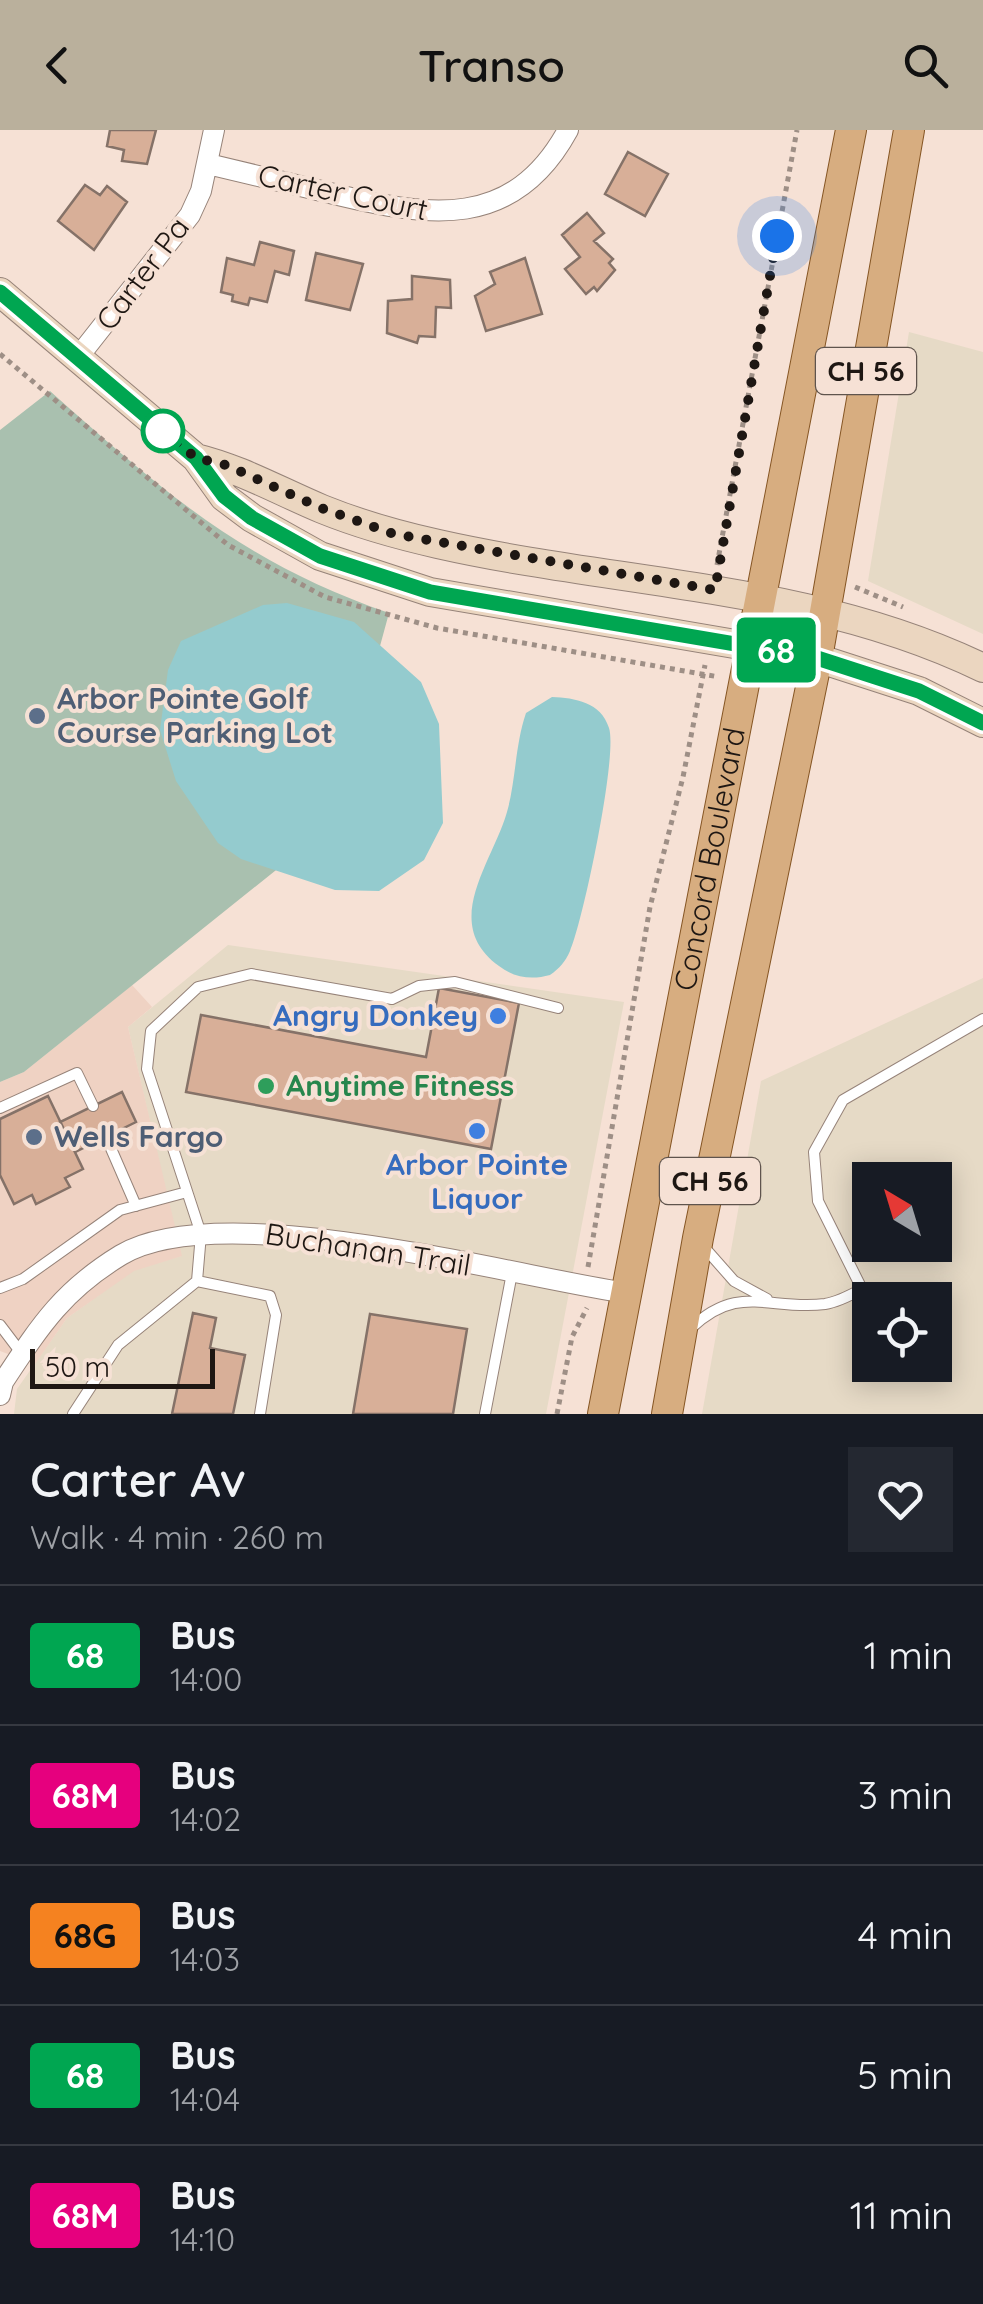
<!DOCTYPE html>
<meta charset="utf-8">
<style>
:root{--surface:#171b24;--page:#242831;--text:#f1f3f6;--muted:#9ea1a6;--line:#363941;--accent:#bab09c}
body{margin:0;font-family:Quicksand,sans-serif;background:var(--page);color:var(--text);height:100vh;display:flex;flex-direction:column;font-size:38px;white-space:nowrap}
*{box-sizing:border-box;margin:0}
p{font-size:32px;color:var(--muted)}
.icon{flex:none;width:55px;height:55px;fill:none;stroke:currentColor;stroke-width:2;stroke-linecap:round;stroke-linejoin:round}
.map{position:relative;height:1284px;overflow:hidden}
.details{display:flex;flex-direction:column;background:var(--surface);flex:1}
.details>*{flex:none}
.badge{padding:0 20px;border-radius:8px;font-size:35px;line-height:65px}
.needle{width:65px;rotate:322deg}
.controls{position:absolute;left:852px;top:1032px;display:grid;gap:20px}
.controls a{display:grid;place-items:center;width:100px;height:100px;border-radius:0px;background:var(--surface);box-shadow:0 5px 25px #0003;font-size:50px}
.scale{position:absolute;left:30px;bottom:25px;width:185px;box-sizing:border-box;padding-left:10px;border:5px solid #1e1713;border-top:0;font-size:28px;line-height:35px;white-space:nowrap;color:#1e1713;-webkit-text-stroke:8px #f6e1d5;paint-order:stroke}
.you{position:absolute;width:50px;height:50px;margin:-25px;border:8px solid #fff;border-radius:50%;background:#1a73e8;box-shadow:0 0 0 15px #1a73e833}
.map>.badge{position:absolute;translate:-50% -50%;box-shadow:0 0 0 5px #fff}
.round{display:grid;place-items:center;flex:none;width:105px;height:105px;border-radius:0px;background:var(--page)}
.head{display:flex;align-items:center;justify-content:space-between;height:170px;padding:0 30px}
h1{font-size:48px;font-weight:600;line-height:75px}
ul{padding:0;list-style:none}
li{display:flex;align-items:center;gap:30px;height:140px;padding:0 30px;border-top:2px solid var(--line)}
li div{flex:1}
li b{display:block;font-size:38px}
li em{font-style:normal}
li .badge{min-width:110px;font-weight:700;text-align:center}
header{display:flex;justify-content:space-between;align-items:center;height:130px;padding:0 30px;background:var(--accent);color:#111;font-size:45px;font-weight:600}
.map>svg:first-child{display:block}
</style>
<header><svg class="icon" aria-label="back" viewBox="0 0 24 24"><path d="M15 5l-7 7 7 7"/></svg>Transo<svg class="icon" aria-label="search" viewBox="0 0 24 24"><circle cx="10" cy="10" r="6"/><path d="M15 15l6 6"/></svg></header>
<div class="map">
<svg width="983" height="1284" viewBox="0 0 983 1284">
<rect width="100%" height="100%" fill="#f6e1d5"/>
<path fill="#e6dac6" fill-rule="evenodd" d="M909,202l74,20v282l-115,-53z
M228,815l396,57 -78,412h-532l3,-25 50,-71 67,-48 47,-14 -53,-229z
M983,848v436h-281l59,-333zM870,1050h65v65h-65zM870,1170h65v65h-65z"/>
<path fill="#efd2c3" d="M132,855l20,22 -24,20 54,229 -48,15 -67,47 -32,46 -35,-13v-269l24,-10z"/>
<path fill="#a9c0af" d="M50,261c112,100 194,172 339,222l-58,213 -307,246 -24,10v-652z"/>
<path fill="#94cbce" d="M287,473l67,19 67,60 18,42 4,99 -19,37 -45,31 -44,-1 -94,-31 -23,-16 -42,-62 -16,-51 8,-60 13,-29 82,-36z
M552,567c23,1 49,5 57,31 9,27 -26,194 -39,223 -5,11 -10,17 -20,24 -18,5 -35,3 -51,-9 -59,-43 -7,-102 8,-154 9,-32 8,-67 19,-99z"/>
<path fill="#d8af98" stroke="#857268" stroke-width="2.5" d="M110,0h46l-9,34 -25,-3 2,-11 -17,-4z
M628,22l40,22 -23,42 -40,-22z
M85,55l15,10 7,-9 20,16 -33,48 -36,-29z
M587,83l17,20 -10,8 19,18 -4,4 6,7 -18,21 -3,-4 -8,7 -21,-25 15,-12 -18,-22z
M260,112l34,9 -5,24 -14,-4 -8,31 -17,-4 -2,7 -16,-4 1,-6 -12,-3 6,-34 27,7z
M316,123l47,11 -13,46 -44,-10z
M525,128l17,56 -56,17 -11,-35 20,-12 -5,-12z
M412,146l38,4 1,28 -15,-1 -1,30 -16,-1 -2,7 -30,-10 1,-32 24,-2z
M439,858l80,15 -28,146 -305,-57 15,-77 225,42z
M122,962l14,30 -61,30 -15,-30z
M48,966l35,73 -18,9 5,9 -34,17 -4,-9 -18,9 -14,-29v-56z
M193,1183l23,5 -6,30 35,7 -12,59h-61z
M370,1184l97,15 -14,85h-100z"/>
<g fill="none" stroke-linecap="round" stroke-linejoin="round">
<g stroke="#968379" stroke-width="12">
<path id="lane" d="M0,978l77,-35 16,33
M106,1007l30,69
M704,1117l30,34 33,18
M197,1151l73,15 6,19 -16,99
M0,1158l23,-9 97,-69 67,-18
M0,1195l22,29
M690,1199c49,-47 79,-18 135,-25 13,-2 26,-9 37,-15l-44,-88 -4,-49 29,-52 140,-81
M73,1284l45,-69 79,-64 4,-47 -54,-165 4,-38 47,-44 53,-13 141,25 27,-13 36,-4 103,26
M485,1284l27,-141"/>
</g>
<g stroke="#968379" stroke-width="22">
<path id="street" d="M208,34c42,10 84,20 126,30 95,23 179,37 234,-64
M79,226l111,-141 11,-24 13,-61
M0,1265l3,-13c37,-56 59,-91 118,-127 99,-59 387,20 505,38"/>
</g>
<g stroke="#968379" stroke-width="30">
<path id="secondary" d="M0,162l196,166 28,39 28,21 68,38 110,36 387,66 102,33 64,32
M196,328c45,11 83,33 126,51 37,15 76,26 116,35 182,41 374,41 545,124"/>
</g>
<g stroke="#855523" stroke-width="32">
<g id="primary">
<path id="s1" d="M603,1284l248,-1284"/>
<path d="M667,1284l31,-176 119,-580 92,-528"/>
</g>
</g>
<path stroke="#9e8f86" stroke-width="5" stroke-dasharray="5 5" stroke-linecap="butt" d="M0,224l228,191 97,52 112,31 282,49
M717,435l80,-435
M855,457l48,20
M588,1137l62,-360 33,-130 22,-112
M557,1284l15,-77 15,-29"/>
<use href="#lane" stroke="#fff" stroke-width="10"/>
<use href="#street" stroke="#fff" stroke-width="20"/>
<use href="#secondary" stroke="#ebd6c0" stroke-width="28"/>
<use href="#primary" stroke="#d7ad80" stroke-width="30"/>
</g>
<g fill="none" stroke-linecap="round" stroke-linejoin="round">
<g stroke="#fff" stroke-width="22">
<path id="line" d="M0,162l196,166 28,38 28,22 68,38 110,36 387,66 102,33 64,32"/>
</g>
<use href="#line" stroke="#00a651" stroke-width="15"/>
<path stroke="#1e1713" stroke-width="10" stroke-dasharray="0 18" d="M163,301l33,27 30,7 95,43 73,26 321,56 62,-354"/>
</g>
<circle fill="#fff" stroke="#00a651" stroke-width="5" cx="163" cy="301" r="20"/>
<g fill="#5c6f8a" stroke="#f6e1d5" stroke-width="4">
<circle cx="37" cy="586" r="10"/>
<circle cx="34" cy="1007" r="10"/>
</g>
<g fill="#3f7fe0" stroke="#f6e1d5" stroke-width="4">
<circle cx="498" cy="886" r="10"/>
<circle cx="477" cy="1001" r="10"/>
</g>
<circle fill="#2e9e5b" stroke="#f6e1d5" stroke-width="4" cx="266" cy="956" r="10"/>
<g text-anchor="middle" stroke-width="8" stroke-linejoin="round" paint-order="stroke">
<g fill="#f6e1d5" stroke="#5f544d" stroke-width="2.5">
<rect x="816" y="218" width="100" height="46" rx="8"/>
<rect x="660" y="1028" width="100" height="46" rx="8"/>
</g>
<g font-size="28" font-weight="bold" fill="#1e1713">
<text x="866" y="251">CH 56</text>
<text x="710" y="1061">CH 56</text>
</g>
<g font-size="30" fill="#1e1713" stroke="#f6e1d5">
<text transform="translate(343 63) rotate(12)" y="10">Carter Court</text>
<text transform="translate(143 144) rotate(-53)" y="10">Carter Pa</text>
<text dy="10" stroke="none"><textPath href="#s1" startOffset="565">Concord Boulevard</textPath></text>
<text transform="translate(368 1120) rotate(9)" y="10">Buchanan Trail</text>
</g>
<g font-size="30" font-weight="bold" fill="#4e5e75" stroke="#f6e1d5" text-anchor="start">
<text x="57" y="579">Arbor Pointe Golf<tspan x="57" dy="34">Course Parking Lot</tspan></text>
<text x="54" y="1017">Wells Fargo</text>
</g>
<g font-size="30" font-weight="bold" fill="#366cbe" stroke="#f6e1d5" text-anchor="end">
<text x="478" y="896">Angry Donkey</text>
<text x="477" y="1045" text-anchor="middle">Arbor Pointe<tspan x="477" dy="34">Liquor</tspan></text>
</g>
<g font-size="30" font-weight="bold" fill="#27864d" stroke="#f6e1d5" text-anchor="start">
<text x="286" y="966">Anytime Fitness</text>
</g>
</g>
</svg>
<div class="controls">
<a><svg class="needle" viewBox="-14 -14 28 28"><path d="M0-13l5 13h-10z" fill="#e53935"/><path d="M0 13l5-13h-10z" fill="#9ea1a6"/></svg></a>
<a><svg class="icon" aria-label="locate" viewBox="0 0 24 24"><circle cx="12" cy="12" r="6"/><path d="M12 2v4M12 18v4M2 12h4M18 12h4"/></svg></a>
</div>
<div class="scale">50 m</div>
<div class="you" style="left:777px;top:106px"></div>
<b class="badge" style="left:776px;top:520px;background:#00a651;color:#fff">68</b>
</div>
<section class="details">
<div class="head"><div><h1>Carter Av</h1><p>Walk · 4 min · 260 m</p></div><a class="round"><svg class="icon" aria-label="heart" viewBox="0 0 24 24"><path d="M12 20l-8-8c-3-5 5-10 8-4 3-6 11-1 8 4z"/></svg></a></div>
<ul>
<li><span class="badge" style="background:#00a651;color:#fff">68</span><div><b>Bus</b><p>14:00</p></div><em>1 min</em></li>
<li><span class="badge" style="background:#e6007e;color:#fff">68M</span><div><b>Bus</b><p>14:02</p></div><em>3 min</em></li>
<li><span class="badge" style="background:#f58220;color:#111">68G</span><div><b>Bus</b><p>14:03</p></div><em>4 min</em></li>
<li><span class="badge" style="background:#00a651;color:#fff">68</span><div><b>Bus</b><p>14:04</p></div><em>5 min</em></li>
<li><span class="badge" style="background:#e6007e;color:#fff">68M</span><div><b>Bus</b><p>14:10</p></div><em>11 min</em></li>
</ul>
</section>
